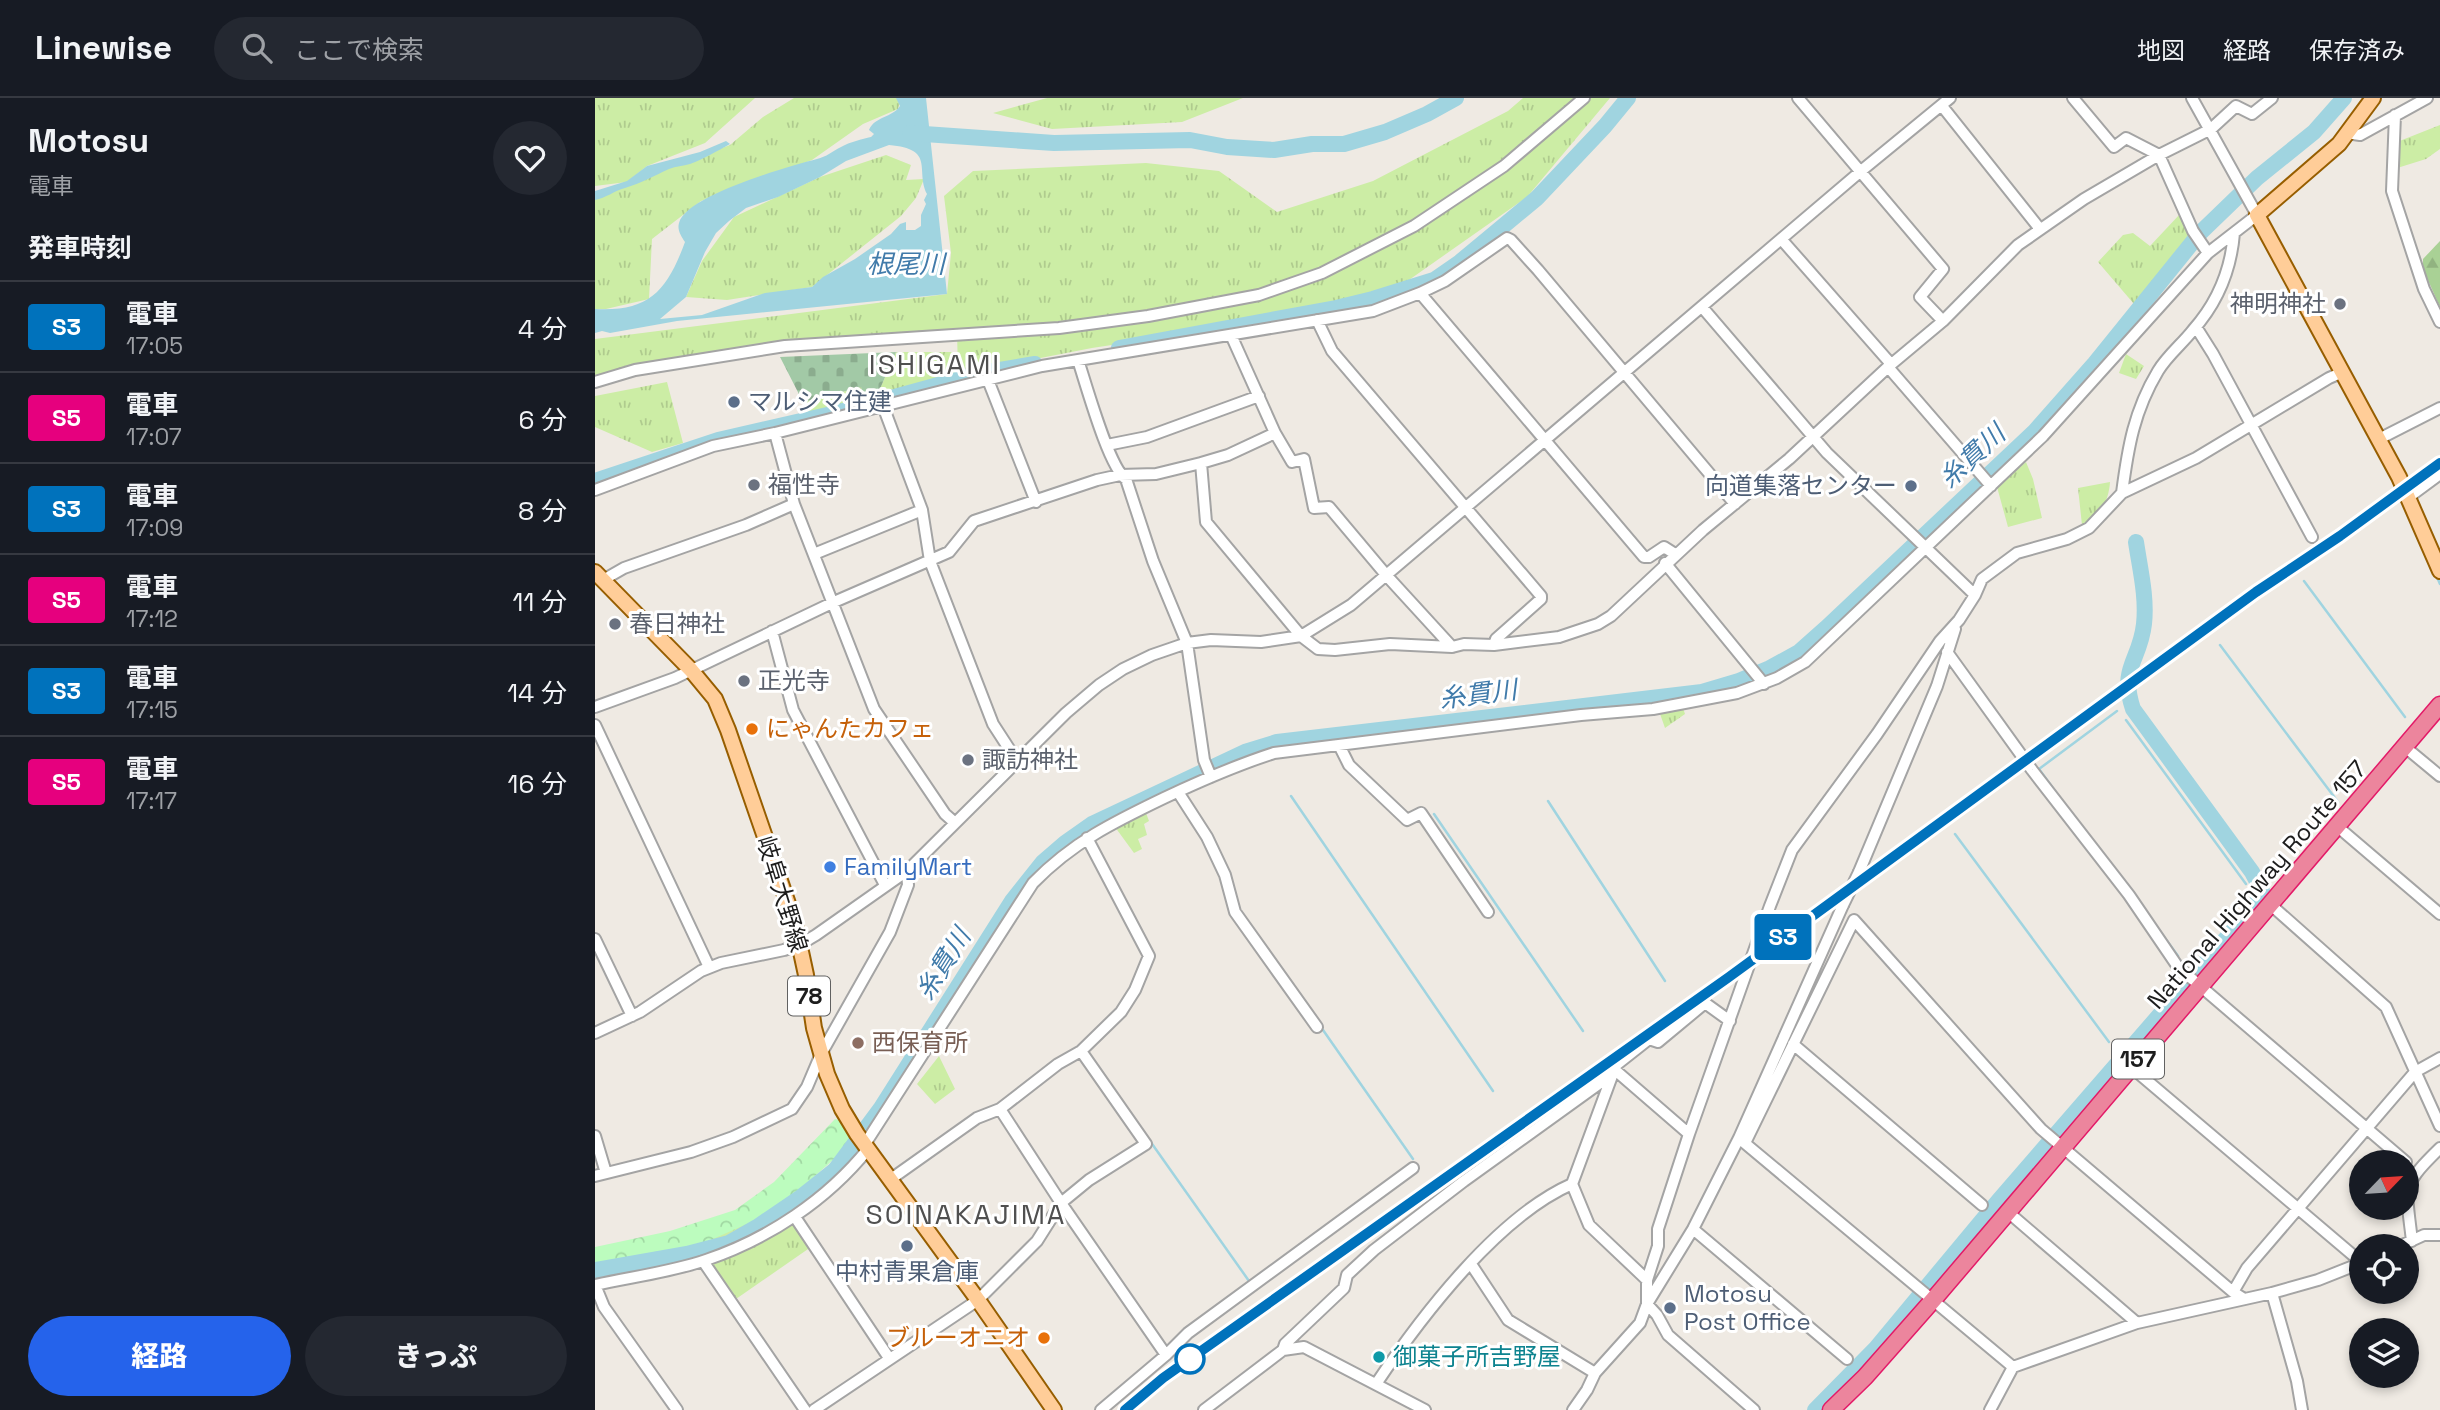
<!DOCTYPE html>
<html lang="ja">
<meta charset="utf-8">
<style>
:root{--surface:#171b24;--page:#242831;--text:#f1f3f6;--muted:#9ea1a6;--line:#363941;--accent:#2563eb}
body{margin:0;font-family:"Space Grotesk","Noto Sans JP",sans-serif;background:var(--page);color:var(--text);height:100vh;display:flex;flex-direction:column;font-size:26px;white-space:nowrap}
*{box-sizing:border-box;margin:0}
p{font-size:23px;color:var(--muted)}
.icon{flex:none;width:38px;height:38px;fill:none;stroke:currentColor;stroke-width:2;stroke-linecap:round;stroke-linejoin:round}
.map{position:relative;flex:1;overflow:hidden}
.drawer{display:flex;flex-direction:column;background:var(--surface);width:595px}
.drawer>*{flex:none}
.badge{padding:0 14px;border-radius:5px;font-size:24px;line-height:46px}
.needle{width:46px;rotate:65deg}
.buttons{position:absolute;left:1754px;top:1052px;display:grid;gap:14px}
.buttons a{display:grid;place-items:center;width:70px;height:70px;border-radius:50%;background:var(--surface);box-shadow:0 4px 10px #0003;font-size:35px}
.map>.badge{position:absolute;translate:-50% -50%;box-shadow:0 0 0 4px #fff}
h2{padding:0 28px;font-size:26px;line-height:63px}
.round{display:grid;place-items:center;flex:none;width:74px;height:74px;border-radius:37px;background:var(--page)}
.head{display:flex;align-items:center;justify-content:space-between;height:119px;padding:0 28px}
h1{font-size:33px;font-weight:800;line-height:52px}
.button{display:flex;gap:14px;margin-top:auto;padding:14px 28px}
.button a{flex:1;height:80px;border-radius:42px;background:var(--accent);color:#fff;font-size:28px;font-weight:800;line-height:80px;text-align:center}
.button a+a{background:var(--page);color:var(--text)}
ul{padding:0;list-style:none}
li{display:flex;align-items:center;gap:21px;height:91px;padding:0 28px;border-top:2px solid var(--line)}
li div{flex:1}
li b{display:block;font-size:26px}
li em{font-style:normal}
li .badge{min-width:77px;font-weight:700;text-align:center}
header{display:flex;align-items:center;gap:42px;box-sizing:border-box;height:98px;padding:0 35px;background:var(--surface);border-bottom:2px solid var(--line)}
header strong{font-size:33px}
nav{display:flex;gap:38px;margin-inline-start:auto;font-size:24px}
.search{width:490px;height:63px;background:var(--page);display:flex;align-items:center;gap:18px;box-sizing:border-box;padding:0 24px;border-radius:38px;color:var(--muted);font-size:26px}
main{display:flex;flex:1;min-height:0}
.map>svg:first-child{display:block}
</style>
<header>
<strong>Linewise</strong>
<div class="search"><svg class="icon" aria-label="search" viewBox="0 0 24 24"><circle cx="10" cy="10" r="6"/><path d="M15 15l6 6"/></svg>ここで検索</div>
<nav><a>地図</a><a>経路</a><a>保存済み</a></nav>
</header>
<main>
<section class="drawer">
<div class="head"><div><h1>Motosu</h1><p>電車</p></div><a class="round"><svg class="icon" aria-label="heart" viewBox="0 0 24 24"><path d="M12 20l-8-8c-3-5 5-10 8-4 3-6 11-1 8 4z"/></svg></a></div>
<h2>発車時刻</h2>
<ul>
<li><span class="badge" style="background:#0072bc;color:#fff">S3</span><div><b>電車</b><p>17:05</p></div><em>4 分</em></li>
<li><span class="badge" style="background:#e6007e;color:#fff">S5</span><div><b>電車</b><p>17:07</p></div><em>6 分</em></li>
<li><span class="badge" style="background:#0072bc;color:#fff">S3</span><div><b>電車</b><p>17:09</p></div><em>8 分</em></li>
<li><span class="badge" style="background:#e6007e;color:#fff">S5</span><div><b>電車</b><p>17:12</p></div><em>11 分</em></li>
<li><span class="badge" style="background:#0072bc;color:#fff">S3</span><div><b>電車</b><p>17:15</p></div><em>14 分</em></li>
<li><span class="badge" style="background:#e6007e;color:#fff">S5</span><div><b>電車</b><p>17:17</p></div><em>16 分</em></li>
</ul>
<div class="button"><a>経路</a><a>きっぷ</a></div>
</section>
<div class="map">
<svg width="1845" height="1312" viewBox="0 0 1845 1312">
<defs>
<pattern id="grass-tufts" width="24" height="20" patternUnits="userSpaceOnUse" patternTransform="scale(1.75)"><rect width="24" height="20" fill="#cceda5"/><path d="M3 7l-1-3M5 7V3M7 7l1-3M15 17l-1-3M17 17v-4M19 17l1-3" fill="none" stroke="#afcb8e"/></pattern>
<pattern id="forest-firs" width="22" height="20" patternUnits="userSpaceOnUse" patternTransform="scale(1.75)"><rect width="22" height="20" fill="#a9d195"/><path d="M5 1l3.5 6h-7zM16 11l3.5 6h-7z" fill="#91b380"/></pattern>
<pattern id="cemetery-stones" width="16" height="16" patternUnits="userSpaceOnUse" patternTransform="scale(1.75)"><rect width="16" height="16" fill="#a2c9a6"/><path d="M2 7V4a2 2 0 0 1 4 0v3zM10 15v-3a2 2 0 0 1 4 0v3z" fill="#8bac8e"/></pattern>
<pattern id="park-crowns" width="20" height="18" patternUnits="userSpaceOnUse" patternTransform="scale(1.75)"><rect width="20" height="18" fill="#bcfcbe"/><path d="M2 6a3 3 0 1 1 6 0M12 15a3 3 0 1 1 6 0" fill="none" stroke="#a1d8a3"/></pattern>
</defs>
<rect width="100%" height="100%" fill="#efeae3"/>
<path fill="url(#grass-tufts)" d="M0,0h160l-50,45 -58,23 -20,16 -32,4z
M199,0h107l-3,11 -35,15 -51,36 -111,41 -49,38 -3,60 -43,10h-11v-115l135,-49 33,-28z
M452,0h196l-61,24 -130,7 -59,-16z
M928,0h87l-83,99 -138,97 -159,33 -138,21 -134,26 -1,-43 -172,10 -68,10 -122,27v-39l352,-45 4,-41 -7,-57 29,-25 173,-8 73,8 58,41 96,-31 135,-70z
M1845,27v24l-14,10 -32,10 3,-27z
M291,57l25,10 -5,15 18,-1 -8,19 -15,18 -89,71 -85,13 -41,-3 16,-36 32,-44 86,-40z
M1585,116l12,20 -58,70 -36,-42 25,-27 10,-2 17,13z
M301,254h59v28l-146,37 -6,-15 58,-15 15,11z
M1531,256l18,12 -8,13 -17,-6z
M72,284l16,61 -31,9 -57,-25v-31z
M1431,364l7,17 9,39 -34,9 -11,-40z
M1515,384c-1,18 -10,37 -28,43l-4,-37z
M1088,610l2,6 -20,14 -6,-17z
M551,715l3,8 -5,3 3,11 -9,4 4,10 -8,4 -19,-26z
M344,958l16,33 -20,15 -18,-20z
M257,1039l4,12 -20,27 -79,57 -50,21 -112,21v-10l181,-54 38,-32 30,-29z
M198,1123l18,26 -75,52 -25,-36z"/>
<path fill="url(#forest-firs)" d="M1845,143v66l-17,-38v-10z"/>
<path fill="url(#cemetery-stones)" d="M301,254l-20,46 -11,3 -4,-14 -58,15 -23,-45z"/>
<path fill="url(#park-crowns)" d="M240,1021l10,3 7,15 -8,13 -68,61 -72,32 -109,24v-20l75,-16 65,-21 39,-28z"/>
<path fill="#a0d4e0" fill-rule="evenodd" d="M301,0h30l21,196 -270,27 -67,12 -8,-2 -7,2v-24c54,3 72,-18 90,-67 -4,-6 -8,-12 -6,-19 7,-28 111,-57 138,-64 9,-2 16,-8 24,-12 9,-5 21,-8 30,-10l3,-3 -5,-4c6,-14 23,-12 31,-24zM294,47c47,4 26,25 38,49l-3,6 2,4 -5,11v11l-6,4h-9v-8l-6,2 -9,10 -36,25 -32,18 -11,10 -47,6 -63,22 -42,4 26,-22 19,-45 11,-19 13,-12 17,-13 32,-11 42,-20 26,-16z
M131,43l4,3c-13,7 -26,15 -40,20 -7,2 -14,2 -21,5 -15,7 -28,14 -44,19 -11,3 -19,10 -30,12v-9l32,-10 20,-15 53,-14z"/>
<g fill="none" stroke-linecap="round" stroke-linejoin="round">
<path stroke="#a0d4e0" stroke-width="2.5" d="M1842,479l3,7
M1709,483l101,136
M1625,547l118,157
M1531,622l120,164
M1460,693l-16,-22 78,-58
M696,698l202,295
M953,703l117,180
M839,716l149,217
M1360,736l154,208
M1564,832l19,26
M728,932l90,129
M555,1043l99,140"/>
<path stroke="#a0d4e0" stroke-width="16" d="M315,35l144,10 136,-3 37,7 47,3 38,-6h32l41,-12 42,-18 29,-16
M524,250l217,-40 37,-9 61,-19 26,-18 77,-64 68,-72 23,-28
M0,383l123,-41 118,-27 146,-40 53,-9
M0,1172l92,-16 42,-11 28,-16 44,-30 34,-27 46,-62 131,-207 31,-39 22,-19 27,-19 153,-72 32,-10 425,-50 37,-11 29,-12 31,-17 27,-24 209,-197 60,-68 105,-130 57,-55 57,-46 30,-34
M1220,1312l61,-62 123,-148 256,-295 7,-14 -10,-19 -119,-163c-14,-42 7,-48 11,-85 3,-27 -4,-55 -8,-82"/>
<g stroke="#a4a4a4" stroke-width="14">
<path id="minor" d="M1203,0l145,171 -23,28 23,24
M1478,0l41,49 12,-9 33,17 34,76 15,22
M1347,8l98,123
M1800,17l-3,76 32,98 16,33
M1752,35l13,2 67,-37
M1187,142l109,124
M825,195l224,264h5l15,-10 11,7
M1107,209l125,146 148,142
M722,222l15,31 209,245v3l-45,40 -2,6
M1601,229l17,27 99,183
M636,237l44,98 17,29 12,-3 10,49 15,-1 58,69 65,71
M483,262c8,24 31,108 48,119l27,82 34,82 17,117 7,17
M1293,269l103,119
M393,282l48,122
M0,284l40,-12 150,-24 274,-18 89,-12 111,-21 63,-22 92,-47 90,-60 80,-68
M288,308l39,104 8,51 63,163 24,37
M180,335l19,71 80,205 71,105 9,8
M680,335l-47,22 -27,8 5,59 95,114 17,13 17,1 55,-6 62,3 12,-3 30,1 65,-8 39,-13 13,-8 92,-86 86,-71 99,-92 55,-46 75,-76 66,-46 75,-44 52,-26 25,-23 16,8 20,-16
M1784,341l61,-31
M512,347l40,-8 112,-41
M0,392l118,-44 62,-13 267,-67 331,-55 47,-18 25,-12 62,-43 4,2 27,30 197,234
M1527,395c6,-46 12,-82 36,-122 9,-15 24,-27 35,-41 25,-28 38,-60 41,-97
M1814,399l31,-23
M219,456l108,-44
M1070,465l99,121
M8,482l21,-12 122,-43 48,-21
M177,533l21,79 92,175
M1352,554l85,118 97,125 49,72 228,195
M0,609l80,-29 159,-76 115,-50 25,-31 123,-41 23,-5 36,-1 45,-11
M0,627l114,242
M744,647l10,20 58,55 14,-7 67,99
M1810,649l35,29
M583,694l29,45 18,38 10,37 82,115
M1743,729l102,87
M1264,774l78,-186 18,-57
M1676,807l115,102 54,119
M0,841l37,77
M0,935l45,-21 61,-41 20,-8 63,-13 15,-5 17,-10 91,-64 159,-158 33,-28 24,-16 29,-14 35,-12 24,-3 50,2 40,-6 50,-31 510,-434 89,-73
M1198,946l189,161
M1536,969l230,195
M1020,972l74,64
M405,1011l61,94 105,152
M0,1038l11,37
M1146,1042l272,227
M1150,1045l109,-223 187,209 192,163 11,7
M270,1046l168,-261c40,-41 81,-61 131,-85 36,-17 73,-33 110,-45l307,-38 72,-6 84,-16 40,-15 28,-16 238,-226 165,-183 49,-38 -65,-117
M0,1078l96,-24 42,-15 59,-28 15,-22 14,-33 69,-122 18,-47 -1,-14
M296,1081l86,-61 23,-9 58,-45 23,-13 40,-39 14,-22 14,-34 -62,-118
M1413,1114l129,111
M200,1119l94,141
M1098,1131l154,130
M1817,1143c-6,-54 -12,-54 28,-93
M1805,1148l24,-11h16
M108,1163l102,149
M876,1166l37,56 87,53
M1052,1182l-58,-55 -17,-41 44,-119 33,-26 9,3 47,-39 25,18
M0,1187c36,-8 76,-13 111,-25 62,-21 121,-60 162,-111
M0,1187l9,22 73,103
M1638,1194l14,-24 168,-196 25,-14
M1677,1195l25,88 5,29
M688,1252l21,-3 121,63
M781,1286c45,-67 121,-167 196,-200
M219,1312l164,-110 59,-59 24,-38 28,-23 57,-36 -65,-93
M506,1312l65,-55 22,-22 225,-165
M609,1312l79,-60 2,-6 59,-56 3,-13 27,-25 90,-69 150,-108
M978,1312l14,-20 8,-17 45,-50 7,-19 46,-75 46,-91 104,-233
M1159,1312l-86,-75 -11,-20 -10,-11v-24l11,-34v-17l31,-95 81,-228 22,-56 85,-116 63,-93 19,-21 16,-25 7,-16 35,-26 50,-14 22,-11 33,-35 74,-35 133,-80 14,-6
M1395,1312l23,-43 124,-44 135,-30 46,-13 43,-17"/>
</g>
<g stroke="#975e00" stroke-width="18">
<path id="major" d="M1778,0l-34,46 -82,71 142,262 41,94
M0,474l96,98 24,29 13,31 67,194 11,51 8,53 13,46 15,35 15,25 121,166 76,110"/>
</g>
<g stroke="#e31a68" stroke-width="19">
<path id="highway" d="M1236,1312l34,-33 68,-77 507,-595"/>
</g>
<use href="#minor" stroke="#fff" stroke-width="10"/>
<use href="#major" stroke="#ffcd98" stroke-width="14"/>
<use href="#highway" stroke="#ec859d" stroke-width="16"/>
<g stroke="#6b6b6b" stroke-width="5">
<path id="rail" d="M530,1312l38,-32 587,-416 506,-370 84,-56 100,-73"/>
</g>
<use href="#rail" stroke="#fff" stroke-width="2.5" stroke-dasharray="8" stroke-linecap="butt"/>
<g stroke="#a4a4a4" stroke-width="14" stroke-linecap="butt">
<path id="minor-bridge" d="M1248,807l16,-33"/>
</g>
<use href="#minor-bridge" stroke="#fff" stroke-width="10"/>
</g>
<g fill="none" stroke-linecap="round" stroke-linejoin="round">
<g stroke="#fff" stroke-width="16">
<path id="line" d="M530,1312l38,-32 566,-401 527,-385 84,-56 100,-73"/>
</g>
<use href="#line" stroke="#0072bc" stroke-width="10"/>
</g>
<g fill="#6b7280" stroke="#fff" stroke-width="2.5">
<circle cx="1745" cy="206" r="7"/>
<circle cx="159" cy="387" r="7"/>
<circle cx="20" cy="526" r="7"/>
<circle cx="149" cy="583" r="7"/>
<circle cx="373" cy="662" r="7"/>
</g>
<g fill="#5c6f8a" stroke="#fff" stroke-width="2.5">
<circle cx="139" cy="304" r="7"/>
<circle cx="1316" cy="388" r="7"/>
<circle cx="312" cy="1148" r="7"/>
<circle cx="1075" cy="1210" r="7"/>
</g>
<g fill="#e8710a" stroke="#fff" stroke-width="2.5">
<circle cx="157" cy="631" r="7"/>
<circle cx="449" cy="1240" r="7"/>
</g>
<circle fill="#3f7fe0" stroke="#fff" stroke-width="2.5" cx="235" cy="769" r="7"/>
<circle fill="#8d6e63" stroke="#fff" stroke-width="2.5" cx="263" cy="945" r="7"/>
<circle fill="#0f9aa8" stroke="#fff" stroke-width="2.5" cx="784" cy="1259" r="7"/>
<circle fill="#fff" stroke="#0072bc" stroke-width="3.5" cx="595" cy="1261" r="14"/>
<g text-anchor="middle" stroke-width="6" stroke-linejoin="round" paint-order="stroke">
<g fill="#fff" stroke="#616161" stroke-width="2">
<rect x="193" y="878.5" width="42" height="39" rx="5"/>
<rect x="1517" y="941.5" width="52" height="39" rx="5"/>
</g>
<g font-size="23" font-weight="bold" fill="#1d1d1d">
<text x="214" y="906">78</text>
<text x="1543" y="969">157</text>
</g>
<g font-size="24" fill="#5b616d" stroke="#fff" text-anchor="start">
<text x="1731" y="214" text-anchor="end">神明神社</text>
<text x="173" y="395">福性寺</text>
<text x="34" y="534">春日神社</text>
<text x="163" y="591">正光寺</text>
<text x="387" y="670">諏訪神社</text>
</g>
<g font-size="24" fill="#4e5e75" stroke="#fff" text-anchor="start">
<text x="153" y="312">マルシマ住建</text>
<text x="1302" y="396" text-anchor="end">向道集落センター</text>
<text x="312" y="1182" text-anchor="middle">中村青果倉庫</text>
<text x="1089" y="1204">Motosu<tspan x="1089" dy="28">Post Office</tspan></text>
</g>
<g font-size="24" fill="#c56008" stroke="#fff" text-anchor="start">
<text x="171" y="639">にゃんたカフェ</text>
<text x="435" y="1248" text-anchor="end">ブルーオニオ</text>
</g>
<g font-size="24" fill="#366cbe" stroke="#fff" text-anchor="start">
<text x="249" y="777">FamilyMart</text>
</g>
<g font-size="24" fill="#1d1d1d" stroke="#fff">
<text transform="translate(1662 787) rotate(-49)" y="8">National Highway Route 157</text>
<text transform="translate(187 796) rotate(73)" y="8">岐阜大野線</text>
</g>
<g font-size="24" fill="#785e54" stroke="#fff" text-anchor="start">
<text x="277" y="953">西保育所</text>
</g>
<g font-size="24" fill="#0d838f" stroke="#fff" text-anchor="start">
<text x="798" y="1267">御菓子所吉野屋</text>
</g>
<g font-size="26" font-style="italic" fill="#417baa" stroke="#fff">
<text x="311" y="175">根尾川</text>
<text transform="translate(1377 358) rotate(-43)" y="9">糸貫川</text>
<text transform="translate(883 596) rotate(-7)" y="9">糸貫川</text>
<text transform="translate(348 866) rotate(-58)" y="9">糸貫川</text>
</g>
<g font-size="28" letter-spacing="2" fill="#505050" stroke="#fff">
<text x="340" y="276">ISHIGAMI</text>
<text x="371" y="1126">SOINAKAJIMA</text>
</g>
</g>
</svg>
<div class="buttons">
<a><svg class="needle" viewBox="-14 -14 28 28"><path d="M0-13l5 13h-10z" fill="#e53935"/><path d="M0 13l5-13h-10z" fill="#9ea1a6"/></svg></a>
<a><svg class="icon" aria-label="locate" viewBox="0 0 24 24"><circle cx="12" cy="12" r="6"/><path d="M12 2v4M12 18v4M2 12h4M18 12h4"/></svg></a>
<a><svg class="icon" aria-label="layers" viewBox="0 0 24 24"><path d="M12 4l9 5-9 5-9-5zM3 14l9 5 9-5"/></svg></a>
</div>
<b class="badge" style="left:1188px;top:839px;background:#0072bc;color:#fff">S3</b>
</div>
</main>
